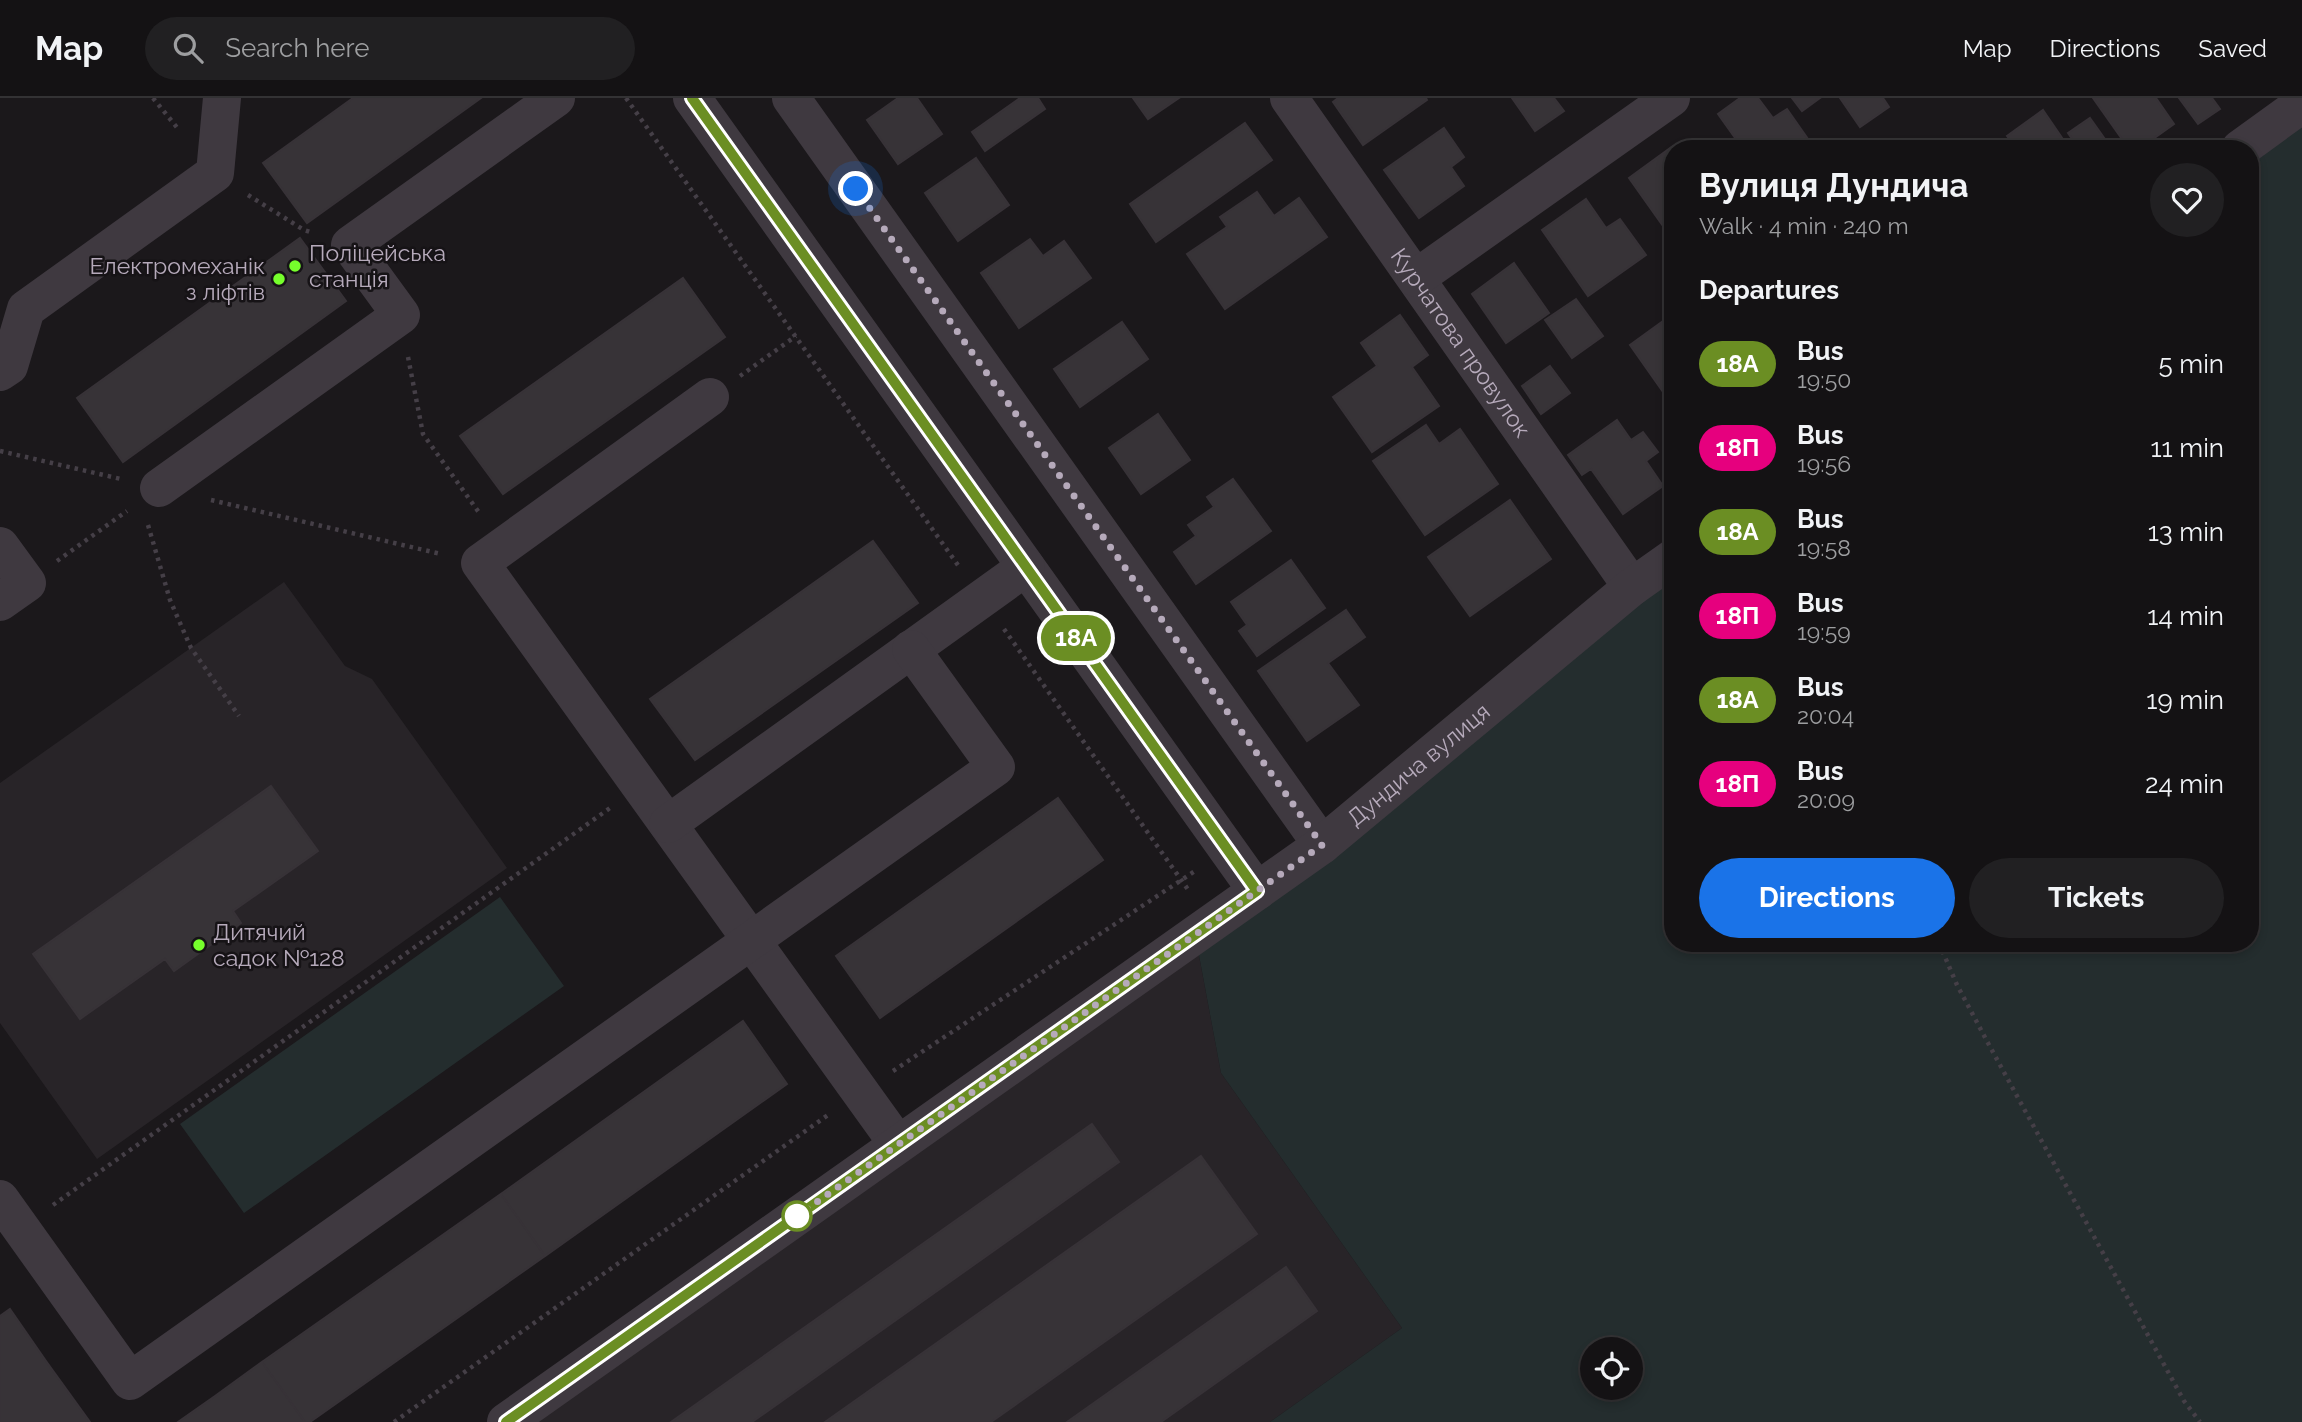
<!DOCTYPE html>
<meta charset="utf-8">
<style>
:root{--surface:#141214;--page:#212022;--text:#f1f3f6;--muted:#9d9ea0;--line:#333234;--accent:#1a73e8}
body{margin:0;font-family:Raleway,sans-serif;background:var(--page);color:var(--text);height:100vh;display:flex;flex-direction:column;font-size:26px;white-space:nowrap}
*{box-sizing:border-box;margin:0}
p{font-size:23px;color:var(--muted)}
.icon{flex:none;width:38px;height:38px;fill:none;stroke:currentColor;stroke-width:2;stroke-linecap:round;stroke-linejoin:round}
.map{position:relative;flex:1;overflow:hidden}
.side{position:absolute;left:1664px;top:42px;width:595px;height:812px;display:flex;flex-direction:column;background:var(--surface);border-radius:28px;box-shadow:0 4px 10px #0003,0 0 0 2px var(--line)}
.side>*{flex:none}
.badge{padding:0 14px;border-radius:23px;font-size:24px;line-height:46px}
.tools{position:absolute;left:1580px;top:1239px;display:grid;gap:14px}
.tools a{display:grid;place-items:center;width:63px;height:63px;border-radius:50%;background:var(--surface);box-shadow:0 4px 10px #0003,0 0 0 2px var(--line);font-size:35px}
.you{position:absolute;width:35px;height:35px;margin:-18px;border:5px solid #fff;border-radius:50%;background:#1a73e8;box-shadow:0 0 0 10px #1a73e833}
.map>.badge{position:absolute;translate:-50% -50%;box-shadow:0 0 0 4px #fff}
h2{padding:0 35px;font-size:26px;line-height:63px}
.round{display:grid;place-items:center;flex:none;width:74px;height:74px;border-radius:37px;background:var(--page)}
.headline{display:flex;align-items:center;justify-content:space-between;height:119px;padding:0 35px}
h1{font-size:33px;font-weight:700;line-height:52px}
.primary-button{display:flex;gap:14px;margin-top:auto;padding:14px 35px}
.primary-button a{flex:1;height:80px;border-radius:42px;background:var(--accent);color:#fff;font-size:28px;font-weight:700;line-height:80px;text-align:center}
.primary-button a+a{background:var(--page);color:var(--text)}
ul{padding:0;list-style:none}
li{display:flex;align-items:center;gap:21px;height:84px;padding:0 35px}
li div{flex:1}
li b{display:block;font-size:26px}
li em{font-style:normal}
li .badge{min-width:77px;font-weight:700;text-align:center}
header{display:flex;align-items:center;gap:42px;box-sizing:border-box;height:98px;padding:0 35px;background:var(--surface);border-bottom:2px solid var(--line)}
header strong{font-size:33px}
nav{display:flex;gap:38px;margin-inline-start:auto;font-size:24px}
.search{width:490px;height:63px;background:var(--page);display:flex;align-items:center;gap:18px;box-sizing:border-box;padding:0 24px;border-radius:38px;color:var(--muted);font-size:26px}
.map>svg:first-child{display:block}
</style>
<header>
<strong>Map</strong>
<div class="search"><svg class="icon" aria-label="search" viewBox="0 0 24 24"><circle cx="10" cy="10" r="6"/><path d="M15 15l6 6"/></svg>Search here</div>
<nav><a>Map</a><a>Directions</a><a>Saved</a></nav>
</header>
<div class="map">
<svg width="2302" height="1324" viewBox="0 0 2302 1324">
<rect width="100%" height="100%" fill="#1b181b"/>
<path fill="#282428" d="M284,484l61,84 27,13 135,189 -410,291 -97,-136v-240z
M1195,836l26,139 181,255 -132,94h-764z"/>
<path fill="#242d2e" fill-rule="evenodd" d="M2302,6v1318h-1032l132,-94 -181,-255 -26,-139 478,-377v386h577v-794zM1592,1251h39v39h-39z
M500,799l64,89 -320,227 -64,-89z"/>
<path fill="#373337" stroke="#373237" stroke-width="2" d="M353,0h128l-174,125 -44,-60z
M898,0h19l25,36 -44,30 -31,-44z
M1020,0h18l7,11 -60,42 -13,-19z
M1133,0h46l-31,21z
M1338,0h88l1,2 -64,45 -30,-43z
M1512,0h42l10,13 -29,20z
M1740,0h18l15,20 14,-9 21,30 -14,10h-51l-25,-35z
M1792,0h28l-18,13z
M1840,0h43l6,9 -29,20z
M2093,0h63l18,26 -35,25h-10z
M2179,0h33l8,11 -22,15z
M2043,12l26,38 -52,1 -10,-13z
M2090,20l22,31h-33l-11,-16z
M1245,25l27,37 -116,82 -26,-38z
M1444,30l20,29 -13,10 13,19 -45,32 -35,-48z
M1673,48l2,3h-2v91l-44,-62z
M976,60l33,47 -51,36 -33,-48z
M1257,94l17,24 25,-18 28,39 -102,72 -38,-55 40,-27 -7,-10z
M1586,101l20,29 14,-9 26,36 -58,41 -46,-66z
M300,140l46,63 -223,161 -46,-64z
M1030,141l13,17 21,-15 27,37 -72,50 -38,-55z
M1514,165l35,50 -43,30 -34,-49z
M683,180l42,59 -222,157 -43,-58z
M1576,201l27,37 -31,22 -27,-38z
M1400,217l28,40 -16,12 27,39 -67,46 -39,-55 44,-31 -16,-23z
M1666,221l7,10v77l-43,-61z
M1122,224l26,37 -68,48 -26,-38z
M1550,268l20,27 -29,21 -19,-28z
M1158,316l32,46 -49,34 -32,-46z
M1617,322l14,20 12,-8 15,20 -12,9 17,25 -40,28 -32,-45 -9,6 -14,-20z
M1426,327l13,19 21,-15 38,55 -73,51 -52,-74z
M1233,381l38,52 -75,53 -22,-32 22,-16 -8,-11 26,-18 -7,-10z
M1510,402l41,59 -81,57 -42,-59z
M873,443l45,62 -223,157 -45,-61z
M1291,462l34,48 -68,48 -18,-25 8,-6 -16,-23z
M1346,512l19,27 -37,26 31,42 -52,36 -49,-70z
M271,688l47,65 -85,60 8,12 -67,48 -9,-12 -85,60 -47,-65z
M1058,700l45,62 -223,158 -44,-62z
M743,923l44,63 -242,172 -44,-62z
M1092,1026l27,38 -367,260h-81z
M1201,1058l56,78 -266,188h-166z
M501,1096l44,62 -235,166h-5l-43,-60z
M1286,1169l31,44 -156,111h-94z
M10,1211l36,52 44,61h-90v-106z
M262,1264l43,60h-127l37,-26z"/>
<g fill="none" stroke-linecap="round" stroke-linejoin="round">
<path stroke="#453f47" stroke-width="4.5" stroke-dasharray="3.5 5" stroke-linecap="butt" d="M153,0l26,32
M626,0l334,470
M248,97l56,35 9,3
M408,259l15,77 57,80
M740,278l56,-40
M0,353l121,28
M211,402l230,54
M148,427l22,75 21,48 48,68
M57,463l70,-50
M1004,531l185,262
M1939,845l18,42 31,58 196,358 16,21
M893,973l302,-200
M53,1107l557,-397
M394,1324l434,-307"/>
<g stroke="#3f3940" stroke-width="38">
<path d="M692,0l565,793"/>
<path d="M791,0l531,747"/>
<path id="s1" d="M1289,0l343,489"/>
<path d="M2240,51l62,-45"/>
<path d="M1416,180l255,-180"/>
<path d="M0,274l9,-6 17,-57 189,-136 7,-75"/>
<path d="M710,299l-230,166 417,580"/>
<path d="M159,390l242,-173 -51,-70 206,-147"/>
<path d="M0,448l27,37 -27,19"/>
<path d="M668,726l358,-257"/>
<path d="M0,1101l130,182 866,-614 -85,-118"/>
<path id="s2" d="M506,1324l816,-577 310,-258 41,-29"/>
</g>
</g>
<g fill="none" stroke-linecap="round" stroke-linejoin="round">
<g stroke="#fff" stroke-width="16">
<path id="line" d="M506,1324l751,-531 -565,-793"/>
</g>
<use href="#line" stroke="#6b8e23" stroke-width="10"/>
<path stroke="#b6aabb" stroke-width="7" stroke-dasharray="0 12.6" d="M797,1118l525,-371 -466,-656"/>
</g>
<g fill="#76ff2c" stroke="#161316" stroke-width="2.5">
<circle cx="295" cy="168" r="7"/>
<circle cx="279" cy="181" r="7"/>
<circle cx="199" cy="847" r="7"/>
</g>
<circle fill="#fff" stroke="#6b8e23" stroke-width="3.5" cx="797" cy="1118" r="14"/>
<g text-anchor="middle" stroke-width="5" stroke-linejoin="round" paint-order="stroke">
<g font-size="23" fill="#b6aabb" stroke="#161316" text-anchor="start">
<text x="309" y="163">Поліцейська<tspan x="309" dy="26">станція</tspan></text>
<text x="265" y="176" text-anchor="end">Електромеханік<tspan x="265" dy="26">з ліфтів</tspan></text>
<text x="213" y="842">Дитячий<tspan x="213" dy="26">садок №128</tspan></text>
</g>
<g font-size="23" fill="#b6aabb" stroke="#161316">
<text dy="8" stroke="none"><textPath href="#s1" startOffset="299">Курчатова провулок</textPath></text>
<text dy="8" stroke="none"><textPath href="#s2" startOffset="1125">Дундича вулиця</textPath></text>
</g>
</g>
</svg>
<div class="tools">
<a><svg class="icon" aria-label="locate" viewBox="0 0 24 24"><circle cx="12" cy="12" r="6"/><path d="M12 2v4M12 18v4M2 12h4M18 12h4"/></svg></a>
</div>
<div class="you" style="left:856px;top:91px"></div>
<b class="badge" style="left:1076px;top:540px;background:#6b8e23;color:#fff">18А</b>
<section class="side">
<div class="headline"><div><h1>Вулиця Дундича</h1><p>Walk · 4 min · 240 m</p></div><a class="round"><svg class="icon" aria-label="heart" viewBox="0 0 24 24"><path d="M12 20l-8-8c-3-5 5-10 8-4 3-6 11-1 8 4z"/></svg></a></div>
<h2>Departures</h2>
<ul>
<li><span class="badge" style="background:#6b8e23;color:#fff">18А</span><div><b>Bus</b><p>19:50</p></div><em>5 min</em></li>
<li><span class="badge" style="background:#e6007e;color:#fff">18П</span><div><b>Bus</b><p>19:56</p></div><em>11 min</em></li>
<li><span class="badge" style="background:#6b8e23;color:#fff">18А</span><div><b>Bus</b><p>19:58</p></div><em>13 min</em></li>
<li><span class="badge" style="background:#e6007e;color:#fff">18П</span><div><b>Bus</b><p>19:59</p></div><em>14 min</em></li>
<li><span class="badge" style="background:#6b8e23;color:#fff">18А</span><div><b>Bus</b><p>20:04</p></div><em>19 min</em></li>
<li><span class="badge" style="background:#e6007e;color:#fff">18П</span><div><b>Bus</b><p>20:09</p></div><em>24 min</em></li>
</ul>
<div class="primary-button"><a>Directions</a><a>Tickets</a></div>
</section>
</div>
